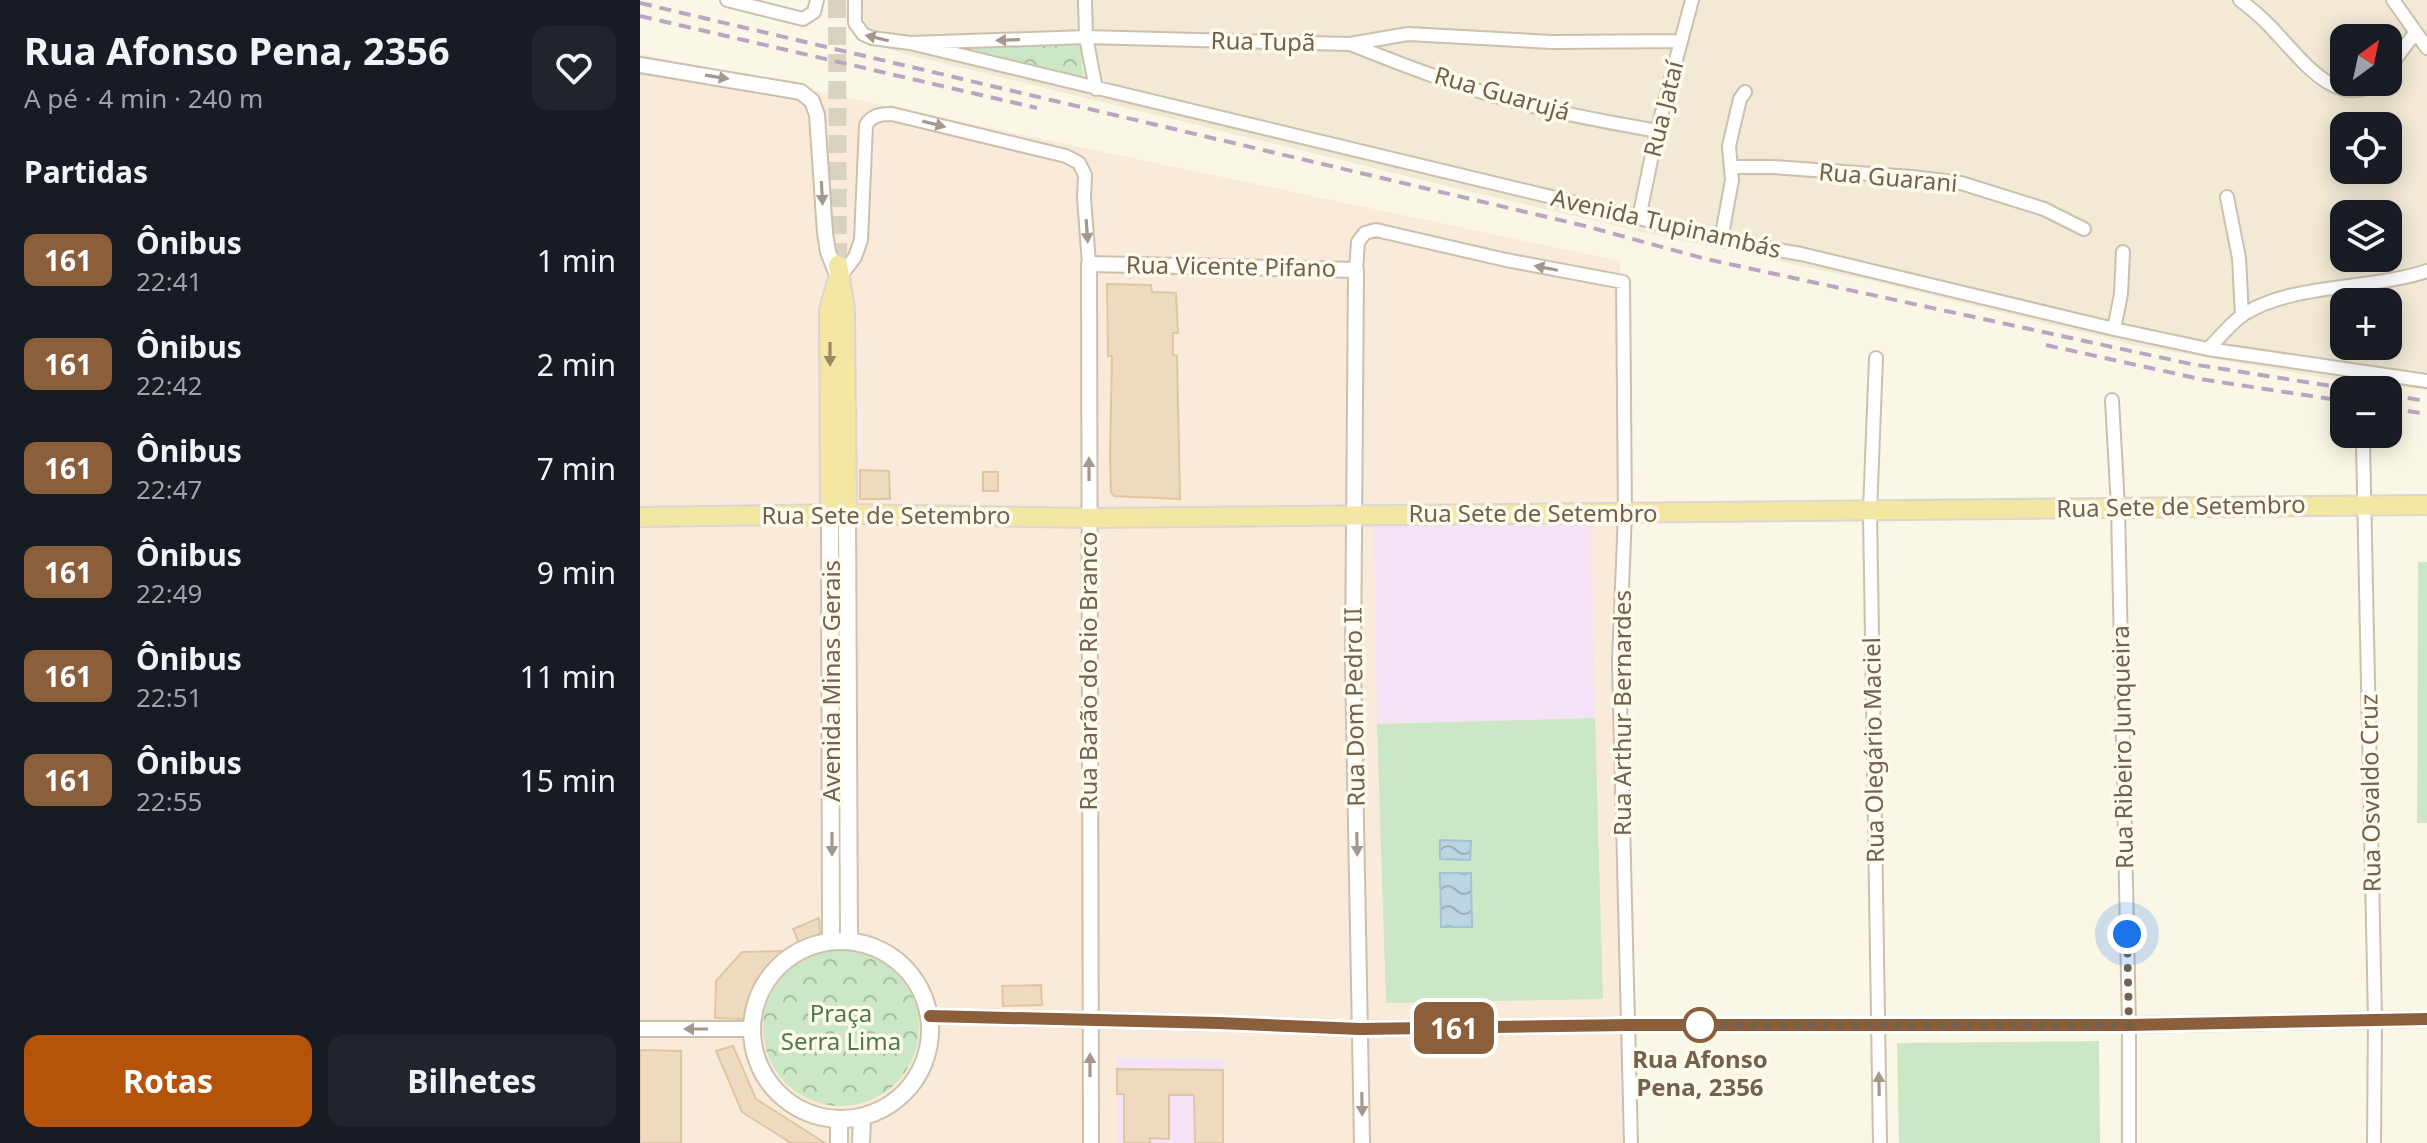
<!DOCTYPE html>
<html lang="pt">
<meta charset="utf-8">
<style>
:root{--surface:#171b24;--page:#20242c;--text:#f1f3f6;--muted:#9ea1a6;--accent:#b45309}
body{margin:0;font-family:"Noto Sans",sans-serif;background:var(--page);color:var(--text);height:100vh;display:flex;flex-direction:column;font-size:30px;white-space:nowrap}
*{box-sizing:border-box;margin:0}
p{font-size:26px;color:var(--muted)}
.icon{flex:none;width:44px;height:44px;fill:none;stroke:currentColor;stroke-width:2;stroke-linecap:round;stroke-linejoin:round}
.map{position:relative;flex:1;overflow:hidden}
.side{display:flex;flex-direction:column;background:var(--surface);width:640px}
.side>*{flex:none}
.badge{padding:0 16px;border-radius:12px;font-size:28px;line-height:52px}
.needle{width:52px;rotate:33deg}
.tools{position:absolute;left:1690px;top:24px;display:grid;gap:16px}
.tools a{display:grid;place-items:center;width:72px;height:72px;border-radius:16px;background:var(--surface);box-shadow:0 4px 20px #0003;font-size:40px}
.you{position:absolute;width:40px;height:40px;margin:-20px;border:6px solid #fff;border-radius:50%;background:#1a73e8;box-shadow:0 0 0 12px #1a73e833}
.map>.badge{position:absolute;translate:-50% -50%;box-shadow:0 0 0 4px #fff}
h2{padding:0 24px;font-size:30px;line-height:72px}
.round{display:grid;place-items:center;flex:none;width:84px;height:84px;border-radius:16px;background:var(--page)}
.summary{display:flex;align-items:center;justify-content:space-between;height:136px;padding:0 24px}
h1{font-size:38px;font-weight:700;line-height:60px}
.action{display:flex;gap:16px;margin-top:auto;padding:16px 24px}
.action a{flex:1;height:92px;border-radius:16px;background:var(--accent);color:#fff;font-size:32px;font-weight:700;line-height:92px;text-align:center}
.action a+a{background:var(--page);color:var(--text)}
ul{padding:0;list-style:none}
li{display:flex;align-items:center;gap:24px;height:104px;padding:0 24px}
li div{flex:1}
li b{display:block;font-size:30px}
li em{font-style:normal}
li .badge{min-width:88px;font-weight:700;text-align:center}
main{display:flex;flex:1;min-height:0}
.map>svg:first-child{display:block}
</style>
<main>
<section class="side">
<div class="summary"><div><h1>Rua Afonso Pena, 2356</h1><p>A pé · 4 min · 240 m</p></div><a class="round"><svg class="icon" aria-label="heart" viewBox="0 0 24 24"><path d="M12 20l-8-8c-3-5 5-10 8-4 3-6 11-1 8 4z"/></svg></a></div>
<h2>Partidas</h2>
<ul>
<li><span class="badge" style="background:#8b5e3c;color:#fff">161</span><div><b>Ônibus</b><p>22:41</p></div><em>1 min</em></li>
<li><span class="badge" style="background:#8b5e3c;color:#fff">161</span><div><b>Ônibus</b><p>22:42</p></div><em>2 min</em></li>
<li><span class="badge" style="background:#8b5e3c;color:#fff">161</span><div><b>Ônibus</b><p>22:47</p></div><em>7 min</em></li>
<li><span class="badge" style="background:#8b5e3c;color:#fff">161</span><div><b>Ônibus</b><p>22:49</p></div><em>9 min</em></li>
<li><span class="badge" style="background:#8b5e3c;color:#fff">161</span><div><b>Ônibus</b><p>22:51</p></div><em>11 min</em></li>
<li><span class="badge" style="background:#8b5e3c;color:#fff">161</span><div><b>Ônibus</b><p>22:55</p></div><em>15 min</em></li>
</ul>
<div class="action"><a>Rotas</a><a>Bilhetes</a></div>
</section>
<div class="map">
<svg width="1787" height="1143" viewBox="0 0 1787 1143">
<defs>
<pattern id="forest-crowns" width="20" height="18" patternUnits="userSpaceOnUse" patternTransform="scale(2)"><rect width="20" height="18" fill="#cce7c5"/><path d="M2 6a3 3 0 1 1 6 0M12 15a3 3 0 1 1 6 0" fill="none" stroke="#aabfa2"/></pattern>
<pattern id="water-waves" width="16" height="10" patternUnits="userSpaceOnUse" patternTransform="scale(2)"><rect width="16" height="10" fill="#bbd5e3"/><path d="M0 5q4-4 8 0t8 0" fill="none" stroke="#9cb0ba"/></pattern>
</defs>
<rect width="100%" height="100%" fill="#fbf7e6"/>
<path fill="#f2ead5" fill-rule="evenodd" d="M223,0h1564v390l-96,-11 -197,-34 -257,-63 -216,-46 -185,-43 -575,-140 -36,-12zM1704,38h44v44h-44zM1704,126h44v44h-44zM1704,214h44v44h-44zM1704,302h44v44h-44z"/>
<path fill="#faeada" d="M0,54l980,207 8,882h-988z"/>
<path fill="#f4e2f7" d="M951,513l4,205 -218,6 -3,-207z
M477,1058l107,1 -1,84h-106z"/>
<path fill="url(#forest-crowns)" d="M441,42l2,40 -149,-36z
M123 1028a78 78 0 1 1 156 0a78 78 0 1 1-156 0Z"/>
<path fill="#cce7c5" d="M1778,562h9v261h-10z
M955,718l8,281 -217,4 -9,-279z
M1459,1041l1,102h-201l-2,-100z"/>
<path fill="url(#water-waves)" stroke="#a3c2d4" stroke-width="2" d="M800,840l31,1 -1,19 -30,-1z
M800,873h31l1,54h-31z"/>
<path fill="#eedbbf" stroke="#dfc6a1" stroke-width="2" d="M467,284l44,1 1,7 24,1 2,40h-5v22l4,1 3,143 -66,-3 -3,-4 -1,-36 2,-100h-4z
M220,470l29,1 1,28h-30z
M343,472h15v19h-15z
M179,918l1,16 -21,9 -6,-14z
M144,951l-22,24 -17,44 -30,-1 1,-37 26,-29z
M401,985l1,20 -39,1 -1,-20z
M93,1046l23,53 69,44h-34l-49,-31 -26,-61z
M0,1050l41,1v92h-41z
M477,1069l106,1v73h-28l-1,-48h-25v44l-19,-1v5h-26v-49h-7z"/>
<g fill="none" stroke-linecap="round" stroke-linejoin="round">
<path stroke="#d9d2c0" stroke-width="18" stroke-dasharray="18 9" stroke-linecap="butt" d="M197,0l1,265"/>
<g stroke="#cbc0ad" stroke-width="16">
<path id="minor" d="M87,0l76,19 11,-7 3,-12
M215,0v23l8,11 9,4 38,5 176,-6 264,7 58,-10 144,8 129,-1
M445,0l1,37 10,52
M1600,0c13,10 27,22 38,35 24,25 60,75 99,47
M1753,0l34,48
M270,43l729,175 82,22 80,14 313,75 94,20 219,32
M710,44c53,21 107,42 163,57 47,13 96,21 144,30
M1748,69l27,-36
M1092,167h41l139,10 49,6 83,26 40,20
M1587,197l12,61 3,58
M999,218l18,-87 35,-131
M1081,240l11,-60 -3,-34 11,-47 5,-7
M716,270l2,-28 7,-9 11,-3 130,30 117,22 2,231 -6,149 12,481
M199,278l16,-21 6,-17 5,-115c6,-10 15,-11 26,-11l174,42 13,7 6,12 -1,23 5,66
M1474,329l7,-35 2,-42
M1568,349c11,-11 23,-26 36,-35 50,-31 126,-24 183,-43
M1236,358l-6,153 10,632
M1472,400l6,107 11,518v118
M1723,442l12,577 -1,124"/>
</g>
<g stroke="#cbc0ad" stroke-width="18">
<path id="tertiary" d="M0,65l161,27 11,9 5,14 8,118 3,19 10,25
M290,1016l288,7 142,6 268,-4h501l298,-6
M0,1029h112
M451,1143l-2,-879 267,6 -3,394 9,479"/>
</g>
<g stroke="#cec2aa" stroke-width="20">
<path id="secondary" d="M190,514l1,427
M207,514l2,427
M112 1030a89 89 0 1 1 178 0a89 89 0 1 1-178 0Z
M199,1119v24
M221,1143l1,-26"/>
</g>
<g stroke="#dad6d0" stroke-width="22">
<path id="primary" d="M198,265l7,44 2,205
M190,514l-1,-204 8,-28
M0,517l207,-3 242,4 1338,-13"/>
</g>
<use href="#minor" stroke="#fff" stroke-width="12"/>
<use href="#tertiary" stroke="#fff" stroke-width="14"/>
<use href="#secondary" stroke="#fff" stroke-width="16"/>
<use href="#primary" stroke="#f4e7a3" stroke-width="18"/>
<path stroke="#bba5c3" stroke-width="4" stroke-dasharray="12 8" stroke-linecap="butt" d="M0,3l945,223 121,33 485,105 166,26
M0,16l397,92
M1406,345l154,34 144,22
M1748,395l39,6
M1748,408l39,6"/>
</g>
<defs><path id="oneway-solid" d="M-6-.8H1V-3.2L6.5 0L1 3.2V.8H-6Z" transform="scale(2)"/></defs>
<g fill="#a3988b">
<use href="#oneway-solid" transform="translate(237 38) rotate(-167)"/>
<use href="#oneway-solid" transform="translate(368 40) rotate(178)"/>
<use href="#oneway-solid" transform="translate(77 77) rotate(9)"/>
<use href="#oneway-solid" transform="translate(294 124) rotate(14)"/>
<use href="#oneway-solid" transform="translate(182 193) rotate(87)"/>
<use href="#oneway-solid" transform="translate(447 231) rotate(86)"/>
<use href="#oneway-solid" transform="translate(906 268) rotate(-169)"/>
<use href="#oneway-solid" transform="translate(449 469) rotate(-90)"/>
<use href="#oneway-solid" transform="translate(192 844) rotate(90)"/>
<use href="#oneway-solid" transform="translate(717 844) rotate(89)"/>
<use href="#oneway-solid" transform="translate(56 1029) rotate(-180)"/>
<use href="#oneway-solid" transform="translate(450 1065) rotate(-90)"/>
<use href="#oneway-solid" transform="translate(1239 1084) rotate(-91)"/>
<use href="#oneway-solid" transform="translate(722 1104) rotate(89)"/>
</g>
<use fill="#998966" href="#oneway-solid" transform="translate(190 354) rotate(90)"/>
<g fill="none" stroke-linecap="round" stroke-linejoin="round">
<g stroke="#fff" stroke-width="18">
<path id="line" d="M290,1016l288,7 142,6 268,-4h501l298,-6"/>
</g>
<use href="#line" stroke="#8b5e3c" stroke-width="12"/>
<path stroke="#72614c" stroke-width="8" stroke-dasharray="0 14.4" d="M1060,1025h-9h438l-2,-91"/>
</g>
<circle fill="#fff" stroke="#8b5e3c" stroke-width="4" cx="1060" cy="1025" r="16"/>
<g text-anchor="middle" stroke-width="7" stroke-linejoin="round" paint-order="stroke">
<g font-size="24" fill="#72614c" stroke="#fefaec">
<text transform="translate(623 42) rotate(1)" y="8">Rua Tupã</text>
<text transform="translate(862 94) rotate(16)" y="8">Rua Guarujá</text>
<text transform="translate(1024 109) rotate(-76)" y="8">Rua Jataí</text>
<text transform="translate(1248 178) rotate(5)" y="8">Rua Guarani</text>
<text transform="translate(1026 224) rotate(13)" y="8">Avenida Tupinambás</text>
<text transform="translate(591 267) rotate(1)" y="8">Rua Vicente Pifano</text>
<text transform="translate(1541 507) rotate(-1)" y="8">Rua Sete de Setembro</text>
<text x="893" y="522">Rua Sete de Setembro</text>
<text x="246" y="524">Rua Sete de Setembro</text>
<text transform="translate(449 671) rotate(-90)" y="8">Rua Barão do Rio Branco</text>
<text transform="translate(192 681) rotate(-90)" y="8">Avenida Minas Gerais</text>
<text transform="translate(715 707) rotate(-91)" y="8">Rua Dom Pedro II</text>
<text transform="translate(983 713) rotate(-90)" y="8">Rua Arthur Bernardes</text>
<text transform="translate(1483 747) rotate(-91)" y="8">Rua Ribeiro Junqueira</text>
<text transform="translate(1234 750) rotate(-91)" y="8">Rua Olegário Maciel</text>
<text transform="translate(1731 793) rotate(-91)" y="8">Rua Osvaldo Cruz</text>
</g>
<g font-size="24" fill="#4d7c48" stroke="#fefaec">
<text x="201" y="1022">Praça<tspan x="201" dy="28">Serra Lima</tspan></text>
</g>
<g font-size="24" font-weight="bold" fill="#72614c" stroke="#fefaec">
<text x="1060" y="1068">Rua Afonso<tspan x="1060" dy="28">Pena, 2356</tspan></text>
</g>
</g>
</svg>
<div class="tools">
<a><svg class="needle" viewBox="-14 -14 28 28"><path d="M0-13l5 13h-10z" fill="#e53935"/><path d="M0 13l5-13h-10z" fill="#9ea1a6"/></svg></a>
<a><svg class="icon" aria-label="locate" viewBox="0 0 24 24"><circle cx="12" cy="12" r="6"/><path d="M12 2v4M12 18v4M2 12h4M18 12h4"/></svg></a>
<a><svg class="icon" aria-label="layers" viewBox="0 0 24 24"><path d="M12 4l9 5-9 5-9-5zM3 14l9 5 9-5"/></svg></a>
<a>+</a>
<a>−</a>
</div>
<div class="you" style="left:1487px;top:934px"></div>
<b class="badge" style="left:814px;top:1028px;background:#8b5e3c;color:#fff">161</b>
</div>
</main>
